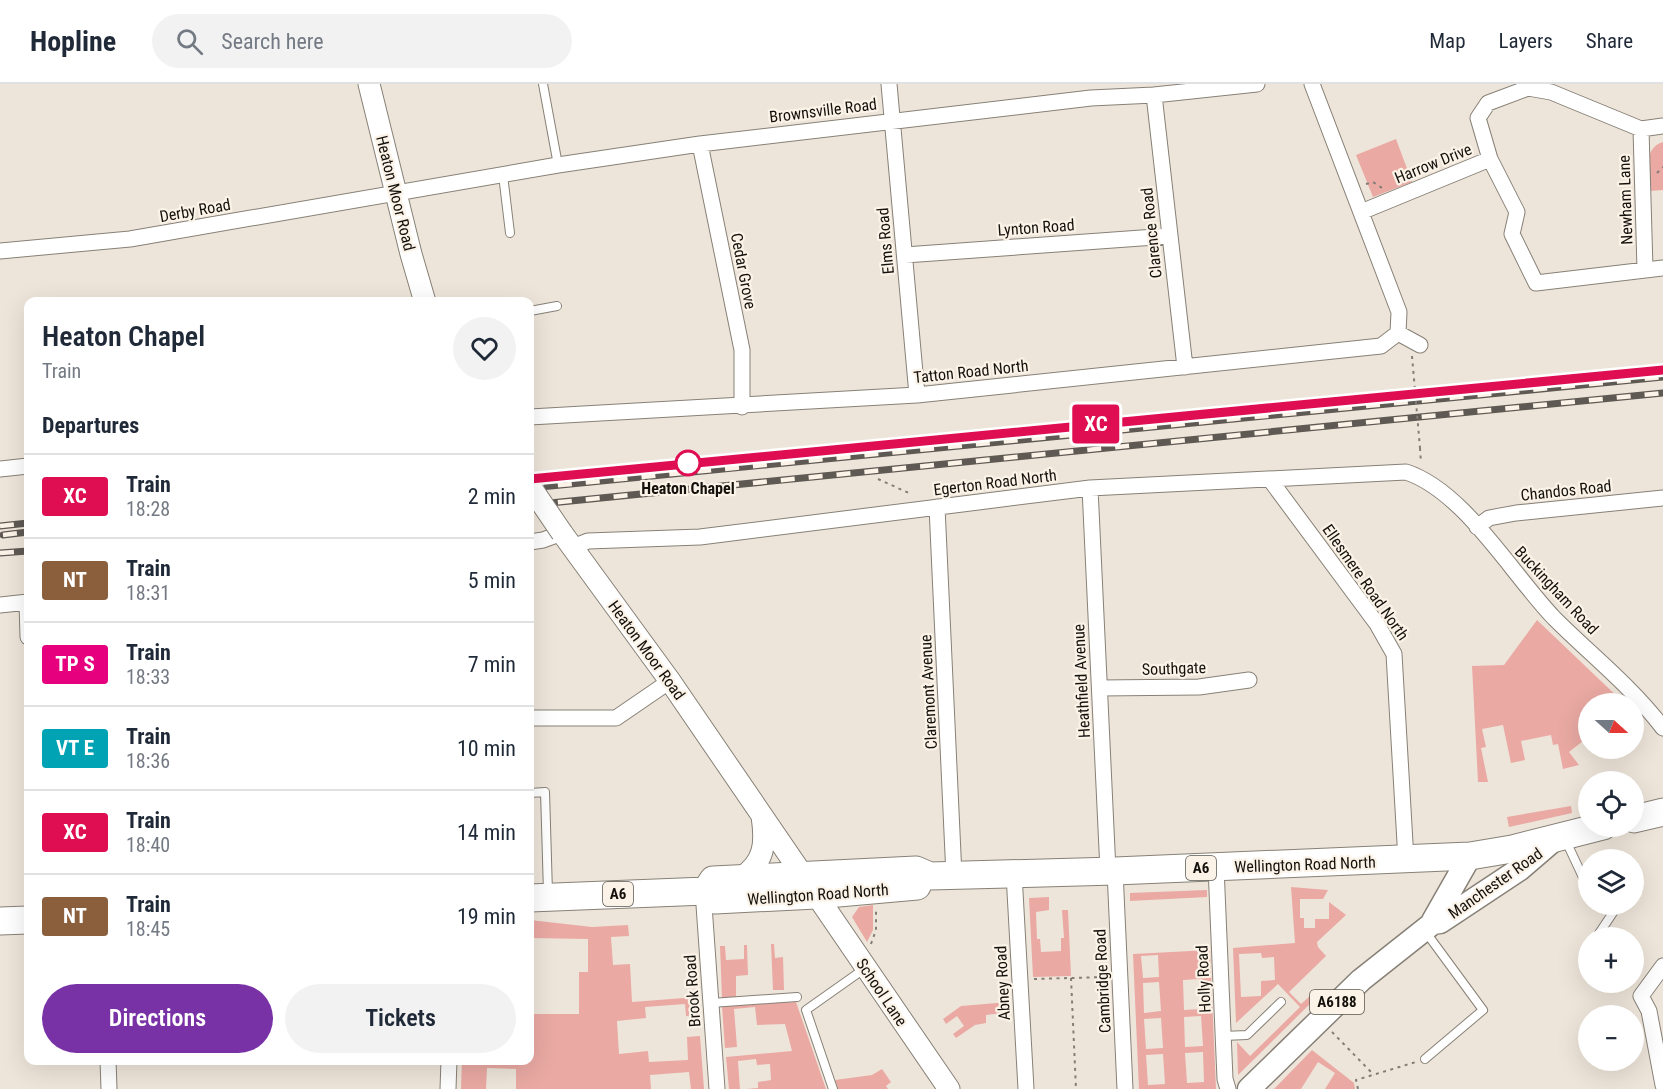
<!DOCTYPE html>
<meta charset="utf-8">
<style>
:root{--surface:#fff;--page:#f2f2f3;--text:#1f2937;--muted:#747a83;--line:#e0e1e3;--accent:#7832a5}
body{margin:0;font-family:"Roboto Condensed",sans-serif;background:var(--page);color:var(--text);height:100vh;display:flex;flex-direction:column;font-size:22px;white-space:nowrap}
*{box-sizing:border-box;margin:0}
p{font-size:20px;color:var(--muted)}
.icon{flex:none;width:33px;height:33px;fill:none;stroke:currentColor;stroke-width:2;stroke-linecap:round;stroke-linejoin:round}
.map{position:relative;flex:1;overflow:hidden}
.side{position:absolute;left:24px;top:213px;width:510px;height:768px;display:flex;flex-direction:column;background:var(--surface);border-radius:12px;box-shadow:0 6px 24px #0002}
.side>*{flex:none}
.badge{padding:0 12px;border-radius:4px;font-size:21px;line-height:39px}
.needle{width:39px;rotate:111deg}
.controls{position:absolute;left:1578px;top:609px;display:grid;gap:12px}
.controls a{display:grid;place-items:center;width:66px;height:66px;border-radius:50%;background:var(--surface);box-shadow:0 6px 24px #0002;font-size:30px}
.map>.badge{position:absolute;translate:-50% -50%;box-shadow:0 0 0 3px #fff}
h2{padding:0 18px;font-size:22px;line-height:54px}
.round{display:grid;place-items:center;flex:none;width:63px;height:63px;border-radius:32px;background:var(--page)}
.headline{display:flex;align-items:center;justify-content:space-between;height:102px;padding:0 18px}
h1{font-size:28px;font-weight:600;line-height:45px}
.action{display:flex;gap:12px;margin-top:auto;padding:12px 18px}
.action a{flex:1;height:69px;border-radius:36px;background:var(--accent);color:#fff;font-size:24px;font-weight:600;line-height:69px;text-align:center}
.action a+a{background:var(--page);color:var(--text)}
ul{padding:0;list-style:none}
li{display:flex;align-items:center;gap:18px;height:84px;padding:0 18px;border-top:2px solid var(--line)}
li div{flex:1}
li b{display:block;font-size:22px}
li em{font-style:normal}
li .badge{min-width:66px;font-weight:700;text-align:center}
header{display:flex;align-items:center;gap:36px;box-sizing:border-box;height:84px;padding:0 30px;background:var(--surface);border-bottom:2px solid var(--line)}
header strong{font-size:28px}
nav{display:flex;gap:33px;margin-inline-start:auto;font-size:21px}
.search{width:420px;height:54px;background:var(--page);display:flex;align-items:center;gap:15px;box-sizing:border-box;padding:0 21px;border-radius:33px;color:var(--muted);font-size:22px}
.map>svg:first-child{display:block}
</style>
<header>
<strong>Hopline</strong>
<div class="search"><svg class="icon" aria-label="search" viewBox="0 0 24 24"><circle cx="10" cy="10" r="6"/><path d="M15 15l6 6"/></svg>Search here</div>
<nav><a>Map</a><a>Layers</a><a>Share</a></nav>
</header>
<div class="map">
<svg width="1663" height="1005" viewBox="0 0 1663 1005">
<rect width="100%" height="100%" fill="#eee5da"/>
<path fill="#eaa9a3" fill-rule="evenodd" d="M1396,55l16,43 -39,15 -17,-42z
M1663,58v48l-13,1c-1,-17 -8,-43 13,-49z
M1537,536l87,83 -36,1v33l-19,15 10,13 -16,4 -5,-25 -5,1 -2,-10 -30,6 4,19 -14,3 -8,-38 -21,4 4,18 -5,1 7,34h-10l-6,-116 32,-1z
M1571,722l1,7 -63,14 -2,-10z
M1291,803l37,3 -5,9h-23v19h4v10h11v-9h14v-17l17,13 -29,27 1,5 8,9 -37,36 12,12 9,-8 4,4 -76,75 -1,-33 13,14 50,-49 -22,-23 -42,39 -3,-75 62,-5zM1261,869l1,5 12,-1 1,23 -14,1v15l-20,1 -2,-43z
M1207,806v7l-77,4v-8z
M1049,813v13l-13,2 1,27h3l1,13 20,-1v-13h3l-2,-28h6l3,66 -38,1 -4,-79z
M873,821v25l-6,12 -15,-25 7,-10z
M530,836l62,7 36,-2 1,11 -18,1 2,28 17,-1 2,38 65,-5 2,18 -13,1 -1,-12 -40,3 1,11 -29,3 2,33 29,-3 1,11 39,-2 -1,-23 13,-1 4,53h-13l-2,-17 -39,3 1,14h-135v-20l-29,-1 -1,21h-25l1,-28 68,-1v-46h49v-42h9v-33l-58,-1z
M771,860h3l1,14 8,-1 1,33h-11z
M744,861h3l1,30 -12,1v22l-14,1 -2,-53h5l1,14 18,-1z
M1210,866l6,139h-77l-6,-135zM1158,871l1,22 -16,1 -2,-22zM1199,895l2,30 -17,1 -1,-30zM1159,898l2,29 -17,2 -1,-30zM1201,932l2,30 -18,1 -1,-30zM1161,934l2,30 -17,1 -2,-30zM1203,968l1,30 -17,1 -2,-30zM1163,970l2,30 -17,1 -2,-30z
M796,918l30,87h-80l12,-1v-6l13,-2 -1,-16 -13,1 -1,-6 -18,2 2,28h-11l-3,-32 66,-6 -7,-27 -28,1 -2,-18 -21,2 3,38 -12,1 -3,-42z
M1009,918l1,10 -24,3v8l-11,2 -19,13 -3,-4 11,-8 -7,-10 -11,8 -3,-5 18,-13z
M1312,966l42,33 1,6h-30l10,-16 -17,-11 -17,27h-27z
M882,985l9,13 -5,4 2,3h-50l-3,-9 37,-5z"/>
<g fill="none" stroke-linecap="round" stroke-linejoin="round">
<g stroke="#878076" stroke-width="10">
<path id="lane" d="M543,0l15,81
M503,91l7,58
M530,227l27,-5
M530,709l15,-1 3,101
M1566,757l22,47
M1596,854l18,-27 -7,-7
M1587,866l1,-2
M711,919l86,-6
M1223,952l24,-1 34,-33
M1425,975l58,-49 -58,-79
M833,1005l-27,-79 58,-41"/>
</g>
<g stroke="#878076" stroke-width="17">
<path id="street" d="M889,0l28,311
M1154,11l31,272
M1641,45l4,140
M700,60l42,206v57
M1490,75l27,53 -5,22 24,49 127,-15
M1361,128l129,-53 -12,-41 10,-15 40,-15 23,4 90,37 22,-3
M0,167l130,-12 428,-74 142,-21 391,-46 63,-3 103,-11
M905,171l264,-19
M1398,249l22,12
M530,333l387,-22 464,-49 17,-13 1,-21 -87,-228
M0,385l28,-3
M1271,397l106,143 17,30 12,206
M1090,404l18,383
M937,423l17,369
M1477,443l12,-9 27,-5 147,-15
M530,458l13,-2 19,-7
M573,463l15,-6 112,-4 390,-49 316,-16c58,19 105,101 148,146 37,37 77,68 109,110
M27,518l1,35
M0,521l28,-3
M1100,604l99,-1 50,-7
M530,634h86l54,-37
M1216,783l9,212 3,10
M1115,787l10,218
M1014,790l12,215
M703,807l14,198
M1663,882l-22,30 8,15 14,74
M108,976l1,29
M448,1005l1,-29"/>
</g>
<g stroke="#878076" stroke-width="23">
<path id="secondary" d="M369,0l42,170 14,48
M562,449l108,148 279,408
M741,794c24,-16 25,-35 21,-62"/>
</g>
<g stroke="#878076" stroke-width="25">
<path id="primary" d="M1433,837l37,-65
M1249,1005l112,-109 72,-57 7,-1 80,-53 35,-30"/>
</g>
<g stroke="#878076" stroke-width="29">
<path id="highway" d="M1634,735l29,-7
M706,807l7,-11 203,-10 14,6 185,-5 355,-15 42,-7 91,-23
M530,814l176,-7 9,9 101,-5 101,-9
M0,837l28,-1"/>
</g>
<path stroke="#837d75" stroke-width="2" stroke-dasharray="3 4.5" stroke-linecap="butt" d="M1657,89l6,-6
M1366,100l7,-2 9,6
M1420,364l1,15
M530,379l6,1
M878,395l33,15
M871,860l5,-14v-21
M1071,894l5,111
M1034,895l72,-2
M1332,948l42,43
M1358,1005l-2,-9 60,-18"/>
<use href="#lane" stroke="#fff" stroke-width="8"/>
<use href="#street" stroke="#fff" stroke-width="15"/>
<use href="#secondary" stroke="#fff" stroke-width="21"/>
<use href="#primary" stroke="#fff" stroke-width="22"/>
<use href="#highway" stroke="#fff" stroke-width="27"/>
<g stroke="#5e5953" stroke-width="7">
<path id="rail" d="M530,404l1133,-111
M530,421l1133,-112
M0,442l28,-3
M3,451l25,-3
M0,469l28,-2"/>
</g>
<use href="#rail" stroke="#fbf3e7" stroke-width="4.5" stroke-dasharray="14" stroke-linecap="butt"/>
<g stroke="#878076" stroke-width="23" stroke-linecap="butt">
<path id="secondary-bridge" d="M530,402l32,47"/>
</g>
<path stroke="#837d75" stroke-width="2" stroke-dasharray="3 4.5" stroke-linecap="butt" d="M1412,272l8,92"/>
<use href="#secondary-bridge" stroke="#fff" stroke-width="21"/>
</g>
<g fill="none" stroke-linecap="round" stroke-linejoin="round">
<g stroke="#fff" stroke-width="14">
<path id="line" d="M530,395l1133,-109"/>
</g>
<use href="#line" stroke="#df0d52" stroke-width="9"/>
</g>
<circle fill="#fff" stroke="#df0d52" stroke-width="3" cx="688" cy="379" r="12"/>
<g text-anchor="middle" stroke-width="4.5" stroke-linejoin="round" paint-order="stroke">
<g fill="#fbf3e7" stroke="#59554e" stroke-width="1.5">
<rect x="1186" y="772" width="30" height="24" rx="4.5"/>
<rect x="603" y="798" width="30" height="24" rx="4.5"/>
<rect x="1310" y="906" width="54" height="24" rx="4.5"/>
</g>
<g font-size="15" font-weight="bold" fill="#14110d">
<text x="1201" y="789">A6</text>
<text x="618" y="815">A6</text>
<text x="1337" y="923">A6188</text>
</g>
<g font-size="16" fill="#14110d" stroke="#fbf3e7">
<text transform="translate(823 26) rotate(-7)" y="6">Brownsville Road</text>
<text transform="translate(1433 79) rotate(-22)" y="6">Harrow Drive</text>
<text transform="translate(396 109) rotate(76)" y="6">Heaton Moor Road</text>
<text transform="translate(1625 116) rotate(-92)" y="6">Newham Lane</text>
<text transform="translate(195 126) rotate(-10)" y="6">Derby Road</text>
<text transform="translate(1036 143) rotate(-4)" y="6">Lynton Road</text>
<text transform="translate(1151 149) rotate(-96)" y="6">Clarence Road</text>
<text transform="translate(885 157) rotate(-95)" y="6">Elms Road</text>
<text transform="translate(744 187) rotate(79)" y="6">Cedar Grove</text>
<text transform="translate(971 287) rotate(-6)" y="6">Tatton Road North</text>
<text transform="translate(995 398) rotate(-7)" y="6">Egerton Road North</text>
<text transform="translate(1566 406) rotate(-6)" y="6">Chandos Road</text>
<text transform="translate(1366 498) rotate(55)" y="6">Ellesmere Road North</text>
<text transform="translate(1557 506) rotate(47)" y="6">Buckingham Road</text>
<text transform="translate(647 566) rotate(54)" y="6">Heaton Moor Road</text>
<text transform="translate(1174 584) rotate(-2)" y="6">Southgate</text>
<text transform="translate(1081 597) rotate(-93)" y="6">Heathfield Avenue</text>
<text transform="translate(928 608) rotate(-93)" y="6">Claremont Avenue</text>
<text transform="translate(1305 780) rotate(-2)" y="6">Wellington Road North</text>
<text transform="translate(1495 799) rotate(-35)" y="6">Manchester Road</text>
<text transform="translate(818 810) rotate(-4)" y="6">Wellington Road North</text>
<text transform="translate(1203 895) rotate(-93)" y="6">Holly Road</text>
<text transform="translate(1102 897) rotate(-93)" y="6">Cambridge Road</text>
<text transform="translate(1002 899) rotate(-93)" y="6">Abney Road</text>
<text transform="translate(692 907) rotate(-94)" y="6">Brook Road</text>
<text transform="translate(882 908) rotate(56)" y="6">School Lane</text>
</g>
<g font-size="16" font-weight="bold" fill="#14110d" stroke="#fbf3e7">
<text x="688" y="410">Heaton Chapel</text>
</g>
</g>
</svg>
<div class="controls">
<a><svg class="needle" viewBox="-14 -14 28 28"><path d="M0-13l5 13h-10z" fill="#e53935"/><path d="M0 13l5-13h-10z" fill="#747a83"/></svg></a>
<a><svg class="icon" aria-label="locate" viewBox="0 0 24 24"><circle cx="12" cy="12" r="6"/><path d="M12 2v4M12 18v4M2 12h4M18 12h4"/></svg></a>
<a><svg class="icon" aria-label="layers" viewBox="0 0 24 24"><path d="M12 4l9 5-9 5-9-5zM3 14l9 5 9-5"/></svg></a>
<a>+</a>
<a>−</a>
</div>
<b class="badge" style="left:1096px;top:340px;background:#df0d52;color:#fff">XC</b>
<section class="side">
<div class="headline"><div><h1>Heaton Chapel</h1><p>Train</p></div><a class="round"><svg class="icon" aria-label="heart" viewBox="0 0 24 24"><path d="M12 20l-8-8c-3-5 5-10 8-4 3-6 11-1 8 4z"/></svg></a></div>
<h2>Departures</h2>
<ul>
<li><span class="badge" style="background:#df0d52;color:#fff">XC</span><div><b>Train</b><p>18:28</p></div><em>2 min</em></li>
<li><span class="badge" style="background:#8b5e3c;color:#fff">NT</span><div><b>Train</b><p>18:31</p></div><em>5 min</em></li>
<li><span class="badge" style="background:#e6007e;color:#fff">TP S</span><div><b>Train</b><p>18:33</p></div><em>7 min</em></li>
<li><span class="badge" style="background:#00a3b4;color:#fff">VT E</span><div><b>Train</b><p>18:36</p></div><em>10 min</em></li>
<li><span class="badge" style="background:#df0d52;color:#fff">XC</span><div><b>Train</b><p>18:40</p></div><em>14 min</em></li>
<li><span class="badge" style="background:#8b5e3c;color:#fff">NT</span><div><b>Train</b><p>18:45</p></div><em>19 min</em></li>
</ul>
<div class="action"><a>Directions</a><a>Tickets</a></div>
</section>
</div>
